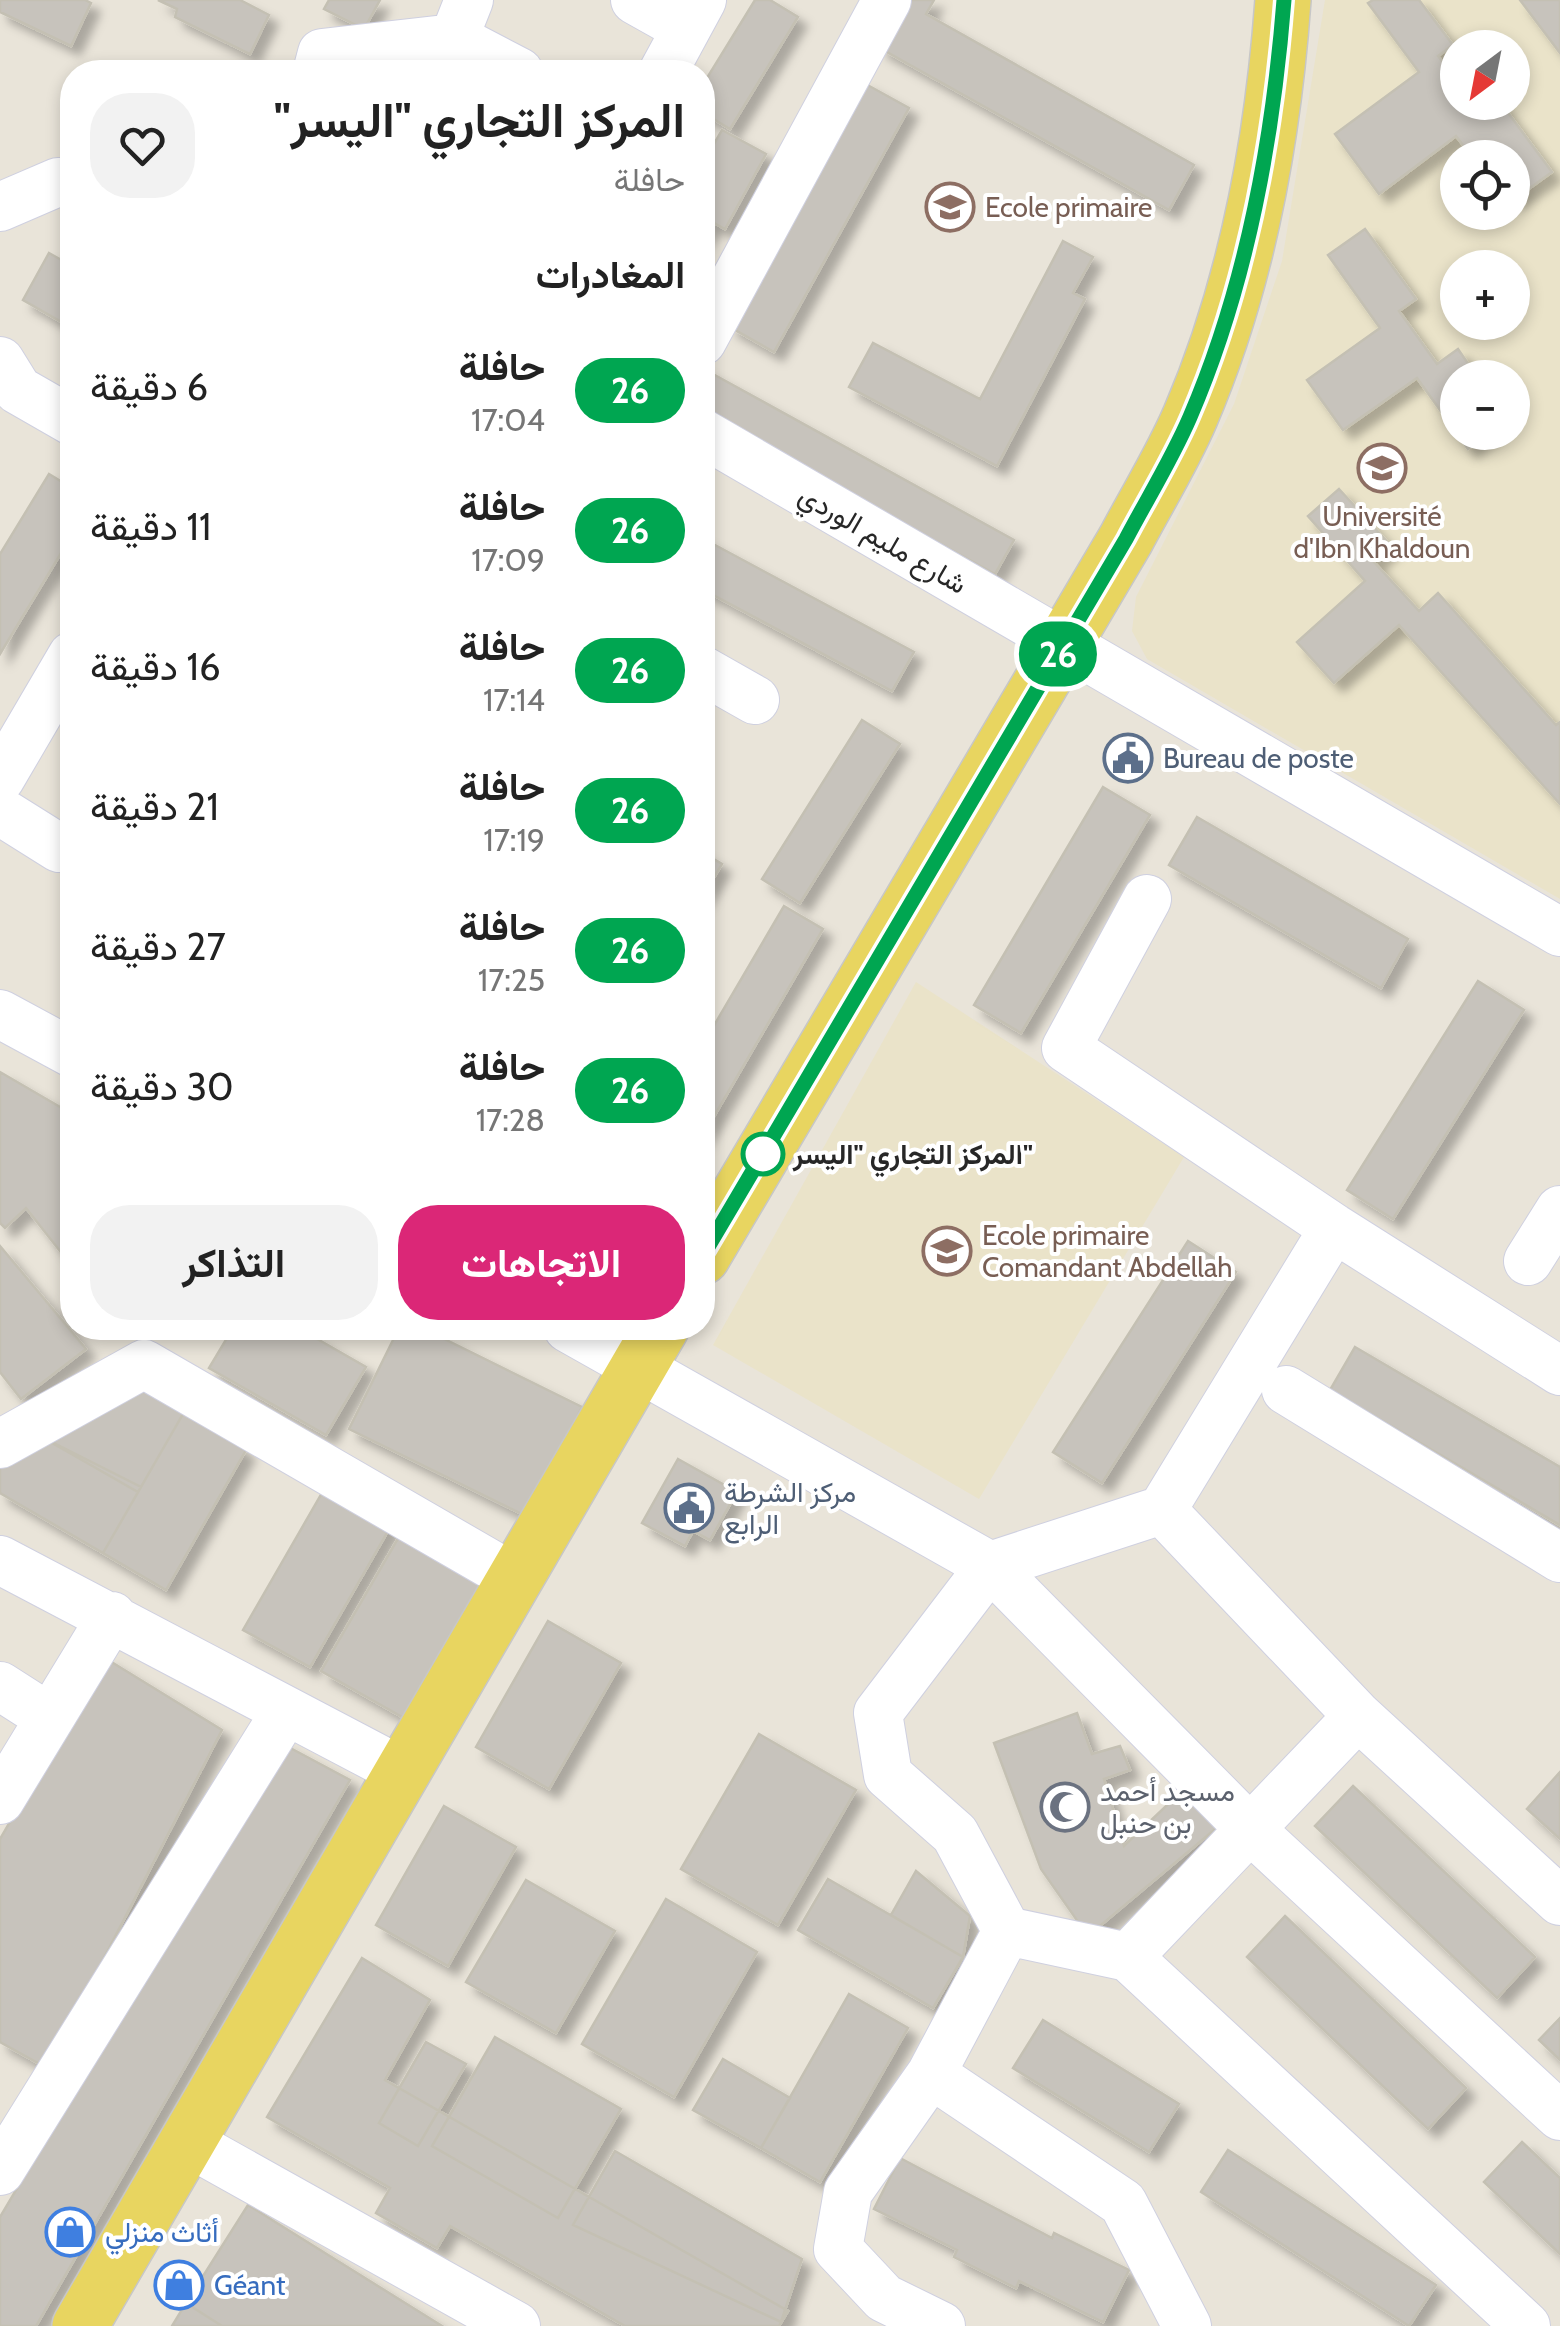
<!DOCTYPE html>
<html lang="ar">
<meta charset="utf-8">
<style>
:root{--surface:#fff;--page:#f2f2f2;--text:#222;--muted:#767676;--accent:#db2777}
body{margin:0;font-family:Cabin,Vazirmatn,sans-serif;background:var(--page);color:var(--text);direction:rtl;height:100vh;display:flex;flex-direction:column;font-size:38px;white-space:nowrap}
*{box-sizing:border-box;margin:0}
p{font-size:32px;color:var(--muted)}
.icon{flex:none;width:55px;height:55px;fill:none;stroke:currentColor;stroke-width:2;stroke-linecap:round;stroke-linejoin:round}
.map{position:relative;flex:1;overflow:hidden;direction:ltr}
.details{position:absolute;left:60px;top:60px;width:655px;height:1280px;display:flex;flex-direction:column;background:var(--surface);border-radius:40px;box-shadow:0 5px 15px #0003;direction:rtl}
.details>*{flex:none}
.badge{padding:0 20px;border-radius:32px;font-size:35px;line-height:65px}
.needle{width:65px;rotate:212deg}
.fabs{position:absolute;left:1440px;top:30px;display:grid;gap:20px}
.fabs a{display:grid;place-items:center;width:90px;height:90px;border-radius:50%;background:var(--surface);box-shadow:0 5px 15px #0003;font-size:50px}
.map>.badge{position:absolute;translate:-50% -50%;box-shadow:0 0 0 5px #fff}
h2{padding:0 30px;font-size:38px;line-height:90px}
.round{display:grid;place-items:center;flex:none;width:105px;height:105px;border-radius:40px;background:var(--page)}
.overview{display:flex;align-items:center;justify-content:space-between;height:170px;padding:0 30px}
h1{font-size:48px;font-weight:700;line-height:75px}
.cta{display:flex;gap:20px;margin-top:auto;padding:20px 30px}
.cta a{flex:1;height:115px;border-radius:40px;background:var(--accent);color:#fff;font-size:40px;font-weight:700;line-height:115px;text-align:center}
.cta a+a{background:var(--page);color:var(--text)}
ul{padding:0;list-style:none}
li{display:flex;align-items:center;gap:30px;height:140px;padding:0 30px}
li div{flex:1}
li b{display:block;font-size:38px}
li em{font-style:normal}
li .badge{min-width:110px;font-weight:700;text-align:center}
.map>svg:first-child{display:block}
</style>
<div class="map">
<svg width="1560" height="2326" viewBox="0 0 1560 2326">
<defs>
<filter id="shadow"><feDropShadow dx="9" dy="9" stdDeviation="5" flood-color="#0004"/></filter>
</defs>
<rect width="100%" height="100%" fill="#e9e4d9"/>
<path fill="#eae3c9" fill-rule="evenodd" d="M1325,0h235v899l-413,-240 -15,-28 4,-34 98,-193 48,-143zM1458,48h54v54h-54zM1458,158h54v54h-54zM1458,268h54v54h-54zM1458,378h54v54h-54z
M916,982l268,175 -205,342 -266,-154z"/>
<path fill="#c7c3bc" stroke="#c4c0b3" stroke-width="2.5" filter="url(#shadow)" d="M0,0h85l6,3 -20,43 -71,-34z
M158,0h82l29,15 -19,39 -75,-37 2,-8z
M329,0h51l-16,29 -40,-20z
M755,0h15l28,17 -68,112 -28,-17v-26z
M905,0h29l-8,14 268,151 -25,45 -291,-163z
M1373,0h46l34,45 -15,11 20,25v21h15l9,12 18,-12 52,70 -40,29v-43h-39l-17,-22 -77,58 -44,-60 84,-62 -51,-69z
M1520,0h40v53z
M862,82l47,26 -135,244 -46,-26z
M722,130l44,24 -41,75 -13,-7 -10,17v-74z
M1365,229l51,70 -17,12 38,53 21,-15 20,29h-20v54h33l-23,17 -51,-71 -74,52 -36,-50 73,-52 -52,-73z
M1063,241l30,16 -20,36 12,6 -88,167 -148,-79 24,-44 107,56z
M49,253l23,13v62l-49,-28z
M702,368l312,172 -19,34 -293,-162z
M49,474l23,14v47l-72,119v-100z
M1339,489l52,57 -17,16 45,49 19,-18 118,132 4,-3v82l-161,-179 -65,58 -37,-41 68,-61 -57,-65z
M702,538l212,114 -22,39 -190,-102z
M862,720l38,24 -100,159 -38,-24z
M1103,787l47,28 -129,218 -47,-28z
M1197,817l211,122 -27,49 -212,-123z
M702,852l20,12 -20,34z
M784,906l39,23 -121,208v-91z
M1478,981l46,29 -131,209 -46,-29z
M0,1072l72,42 -1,151 -45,-57 -21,20 -5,-5z
M1188,1241l48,31 -134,211 -49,-31z
M0,1246l86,103 -65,50 -21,-27z
M233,1328h65l68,39 -40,68 -117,-67z
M399,1328h23l160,79 -54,110 -179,-88z
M1355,1347l205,120v58l-230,-135z
M130,1383l53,31 -45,78 -98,-56z
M183,1414l63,36 -80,140 -63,-37z
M40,1436l101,51 -38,66 -103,-60v-33z
M678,1459l59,33 -27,48 -17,-9 -8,15 -43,-23z
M326,1486l66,38 -82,143 -67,-37z
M400,1535l83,48 -79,135 -83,-47z
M548,1621l73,42 -72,126 -73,-42z
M105,1658l117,72 -175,338 -47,-26v-203z
M1077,1713l15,41 28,-8 10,24 -26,9 20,67 60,-57 36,36 -132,111 -47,-67 -47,-126z
M759,1734l97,56 -78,135 -97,-56z
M281,1743l69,37 -314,546h-36v-109z
M1560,1772v67l-33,-30z
M1353,1786l182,171 -38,41 -182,-172z
M444,1806l72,41 -68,119 -72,-41z
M916,1871l54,45 -7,41 -72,-42z
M828,1879l135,78 -30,51 -135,-78z
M526,1880l89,51 -59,102 -90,-51z
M666,1899l91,53 -83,145 -92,-53z
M1285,1916l181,172 -38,41 -181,-172z
M362,1958l68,42 -45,80 403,231 -9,15h-154l-175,-100 -13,22 -61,-35 14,-25 -123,-71z
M849,1994l59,34 -88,154 -59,-34z
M1560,2018v42l-21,-20z
M1043,2020l136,84 -30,48 -136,-84z
M495,2037l126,72 -63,109 -126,-72z
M426,2042l40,22 -48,82 -39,-23z
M723,2059l67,39 -29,50 -68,-38z
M1522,2142l38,36v76l-76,-72z
M1228,2150l208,135 -27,41 -208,-134z
M615,2151l187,108 -21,63 -208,-97z
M900,2158l152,80 2,-5 75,37 -26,52 -84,-41 -3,7 -62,-31 3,-7 -83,-41z
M248,2205l194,121h-220l-36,-23z
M186,2303l36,23h-50z"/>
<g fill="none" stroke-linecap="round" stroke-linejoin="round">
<g stroke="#cfd0e0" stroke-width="50">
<path id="minor" d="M635,0l50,28
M454,38l65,34
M317,72l5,-19 132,-15 15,-38
M663,72l39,-72
M0,207l58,-25 14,1
M702,341l185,-341
M0,361l18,29 54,31
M702,433l858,499
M702,670l53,30
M0,779l72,-123
M0,811l59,37
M1147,899l-81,149 268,180 226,143
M0,1014l72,39
M1334,1228l-172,282 -172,56 -112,147 10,62 67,59 52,97 121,26 230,-241
M1528,1261l32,-51
M568,1328l422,238 260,263 310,287
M1286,1390l274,168
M0,1444l144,-80 372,215
M1162,1510l196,206 202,185
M0,1560l403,212
M0,1686l50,32
M0,1800l112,-184
M1128,1957l398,369
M931,2074l192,129 64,123
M187,2142l329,184
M0,2171l286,-460
M941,2326l-57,-28 -46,-49 10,-57 83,-118 76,-143"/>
</g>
<g stroke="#c7c7c7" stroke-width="58">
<path id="major" d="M702,1257l424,-718c21,-40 46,-80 64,-122 56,-130 83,-277 93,-417
M80,2326l581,-998"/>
</g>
<use href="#minor" stroke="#fff" stroke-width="48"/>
<use href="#major" stroke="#e8d560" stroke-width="55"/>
</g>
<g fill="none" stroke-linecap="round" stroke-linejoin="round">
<g stroke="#fff" stroke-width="22">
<path id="line" d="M702,1257l424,-718c21,-40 46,-80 64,-122 56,-130 83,-277 94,-417"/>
</g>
<use href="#line" stroke="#00a651" stroke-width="15"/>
</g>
<defs>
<g id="school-ring" transform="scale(2.5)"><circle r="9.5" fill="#fff" stroke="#8d6e63" stroke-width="1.5"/><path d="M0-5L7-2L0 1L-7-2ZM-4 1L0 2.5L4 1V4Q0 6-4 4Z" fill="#8d6e63"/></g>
<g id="university-ring" transform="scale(2.5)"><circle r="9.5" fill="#fff" stroke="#8d6e63" stroke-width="1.5"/><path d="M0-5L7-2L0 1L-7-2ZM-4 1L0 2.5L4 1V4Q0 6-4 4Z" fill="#8d6e63"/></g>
<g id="civic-ring" transform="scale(2.5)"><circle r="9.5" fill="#fff" stroke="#5c6f8a" stroke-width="1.5"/><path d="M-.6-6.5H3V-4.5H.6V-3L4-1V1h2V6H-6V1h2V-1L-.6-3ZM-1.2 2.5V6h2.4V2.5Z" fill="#5c6f8a"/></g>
<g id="mosque-ring" transform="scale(2.5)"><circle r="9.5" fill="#fff" stroke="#6b7280" stroke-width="1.5"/><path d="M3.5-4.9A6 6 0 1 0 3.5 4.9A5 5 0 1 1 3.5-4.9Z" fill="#6b7280"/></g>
<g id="shop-ring" transform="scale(2.5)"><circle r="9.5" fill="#fff" stroke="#3f7fe0" stroke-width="1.5"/><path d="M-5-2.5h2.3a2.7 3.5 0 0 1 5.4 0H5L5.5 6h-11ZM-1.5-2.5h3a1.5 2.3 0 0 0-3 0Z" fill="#3f7fe0"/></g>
</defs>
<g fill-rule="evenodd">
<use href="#school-ring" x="950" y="207"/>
<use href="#university-ring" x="1382" y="468"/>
<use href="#civic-ring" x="1128" y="758"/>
<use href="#school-ring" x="947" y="1251"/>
<use href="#civic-ring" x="689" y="1508"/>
<use href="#mosque-ring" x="1065" y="1807"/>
<use href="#shop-ring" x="70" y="2232"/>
<use href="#shop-ring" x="179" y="2285"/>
</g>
<circle fill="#fff" stroke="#00a651" stroke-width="5" cx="763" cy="1154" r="20"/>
<g text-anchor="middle" stroke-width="8" stroke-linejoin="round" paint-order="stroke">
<g font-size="28" fill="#785e54" stroke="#fff" text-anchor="start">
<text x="985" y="217">Ecole primaire</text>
<text x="1382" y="526" text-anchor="middle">Université<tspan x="1382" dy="32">d'Ibn Khaldoun</tspan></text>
<text x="982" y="1245">Ecole primaire<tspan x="982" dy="32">Comandant Abdellah</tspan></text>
</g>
<g font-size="28" fill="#272727" stroke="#fff">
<text transform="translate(883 539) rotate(30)" y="10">شارع مليم الوردي</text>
</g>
<g font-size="28" fill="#4e5e75" stroke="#fff" text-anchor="start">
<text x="1163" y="768">Bureau de poste</text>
<text x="724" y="1502">مركز الشرطة<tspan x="724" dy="32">الرابع</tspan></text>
</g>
<g font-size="28" font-weight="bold" fill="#272727" stroke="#fff" text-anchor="start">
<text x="793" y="1164">المركز التجاري "اليسر"</text>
</g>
<g font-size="28" fill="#5b616d" stroke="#fff" text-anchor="start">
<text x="1100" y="1801">مسجد أحمد<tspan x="1100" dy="32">بن حنبل</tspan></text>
</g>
<g font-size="28" fill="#366cbe" stroke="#fff" text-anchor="start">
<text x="105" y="2242">أثاث منزلي</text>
<text x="214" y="2295">Géant</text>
</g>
</g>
</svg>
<div class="fabs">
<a><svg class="needle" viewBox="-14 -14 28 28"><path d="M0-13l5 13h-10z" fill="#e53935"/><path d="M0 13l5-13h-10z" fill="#767676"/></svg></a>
<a><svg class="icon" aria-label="locate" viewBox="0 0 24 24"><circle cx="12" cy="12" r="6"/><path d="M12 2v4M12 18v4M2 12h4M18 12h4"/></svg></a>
<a>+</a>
<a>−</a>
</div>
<b class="badge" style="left:1058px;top:654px;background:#00a651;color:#fff">26</b>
<section class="details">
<div class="overview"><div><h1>المركز التجاري &quot;اليسر&quot;</h1><p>حافلة</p></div><a class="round"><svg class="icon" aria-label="heart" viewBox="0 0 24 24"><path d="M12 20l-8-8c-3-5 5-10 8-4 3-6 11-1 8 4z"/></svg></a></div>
<h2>المغادرات</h2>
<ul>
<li><span class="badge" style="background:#00a651;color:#fff">26</span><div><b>حافلة</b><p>17:04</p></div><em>6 دقيقة</em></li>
<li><span class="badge" style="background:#00a651;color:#fff">26</span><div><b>حافلة</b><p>17:09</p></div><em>11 دقيقة</em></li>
<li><span class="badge" style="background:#00a651;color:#fff">26</span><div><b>حافلة</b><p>17:14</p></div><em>16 دقيقة</em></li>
<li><span class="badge" style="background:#00a651;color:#fff">26</span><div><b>حافلة</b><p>17:19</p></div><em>21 دقيقة</em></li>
<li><span class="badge" style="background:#00a651;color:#fff">26</span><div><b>حافلة</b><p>17:25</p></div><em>27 دقيقة</em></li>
<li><span class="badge" style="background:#00a651;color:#fff">26</span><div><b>حافلة</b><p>17:28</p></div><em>30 دقيقة</em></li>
</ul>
<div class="cta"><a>الاتجاهات</a><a>التذاكر</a></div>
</section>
</div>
